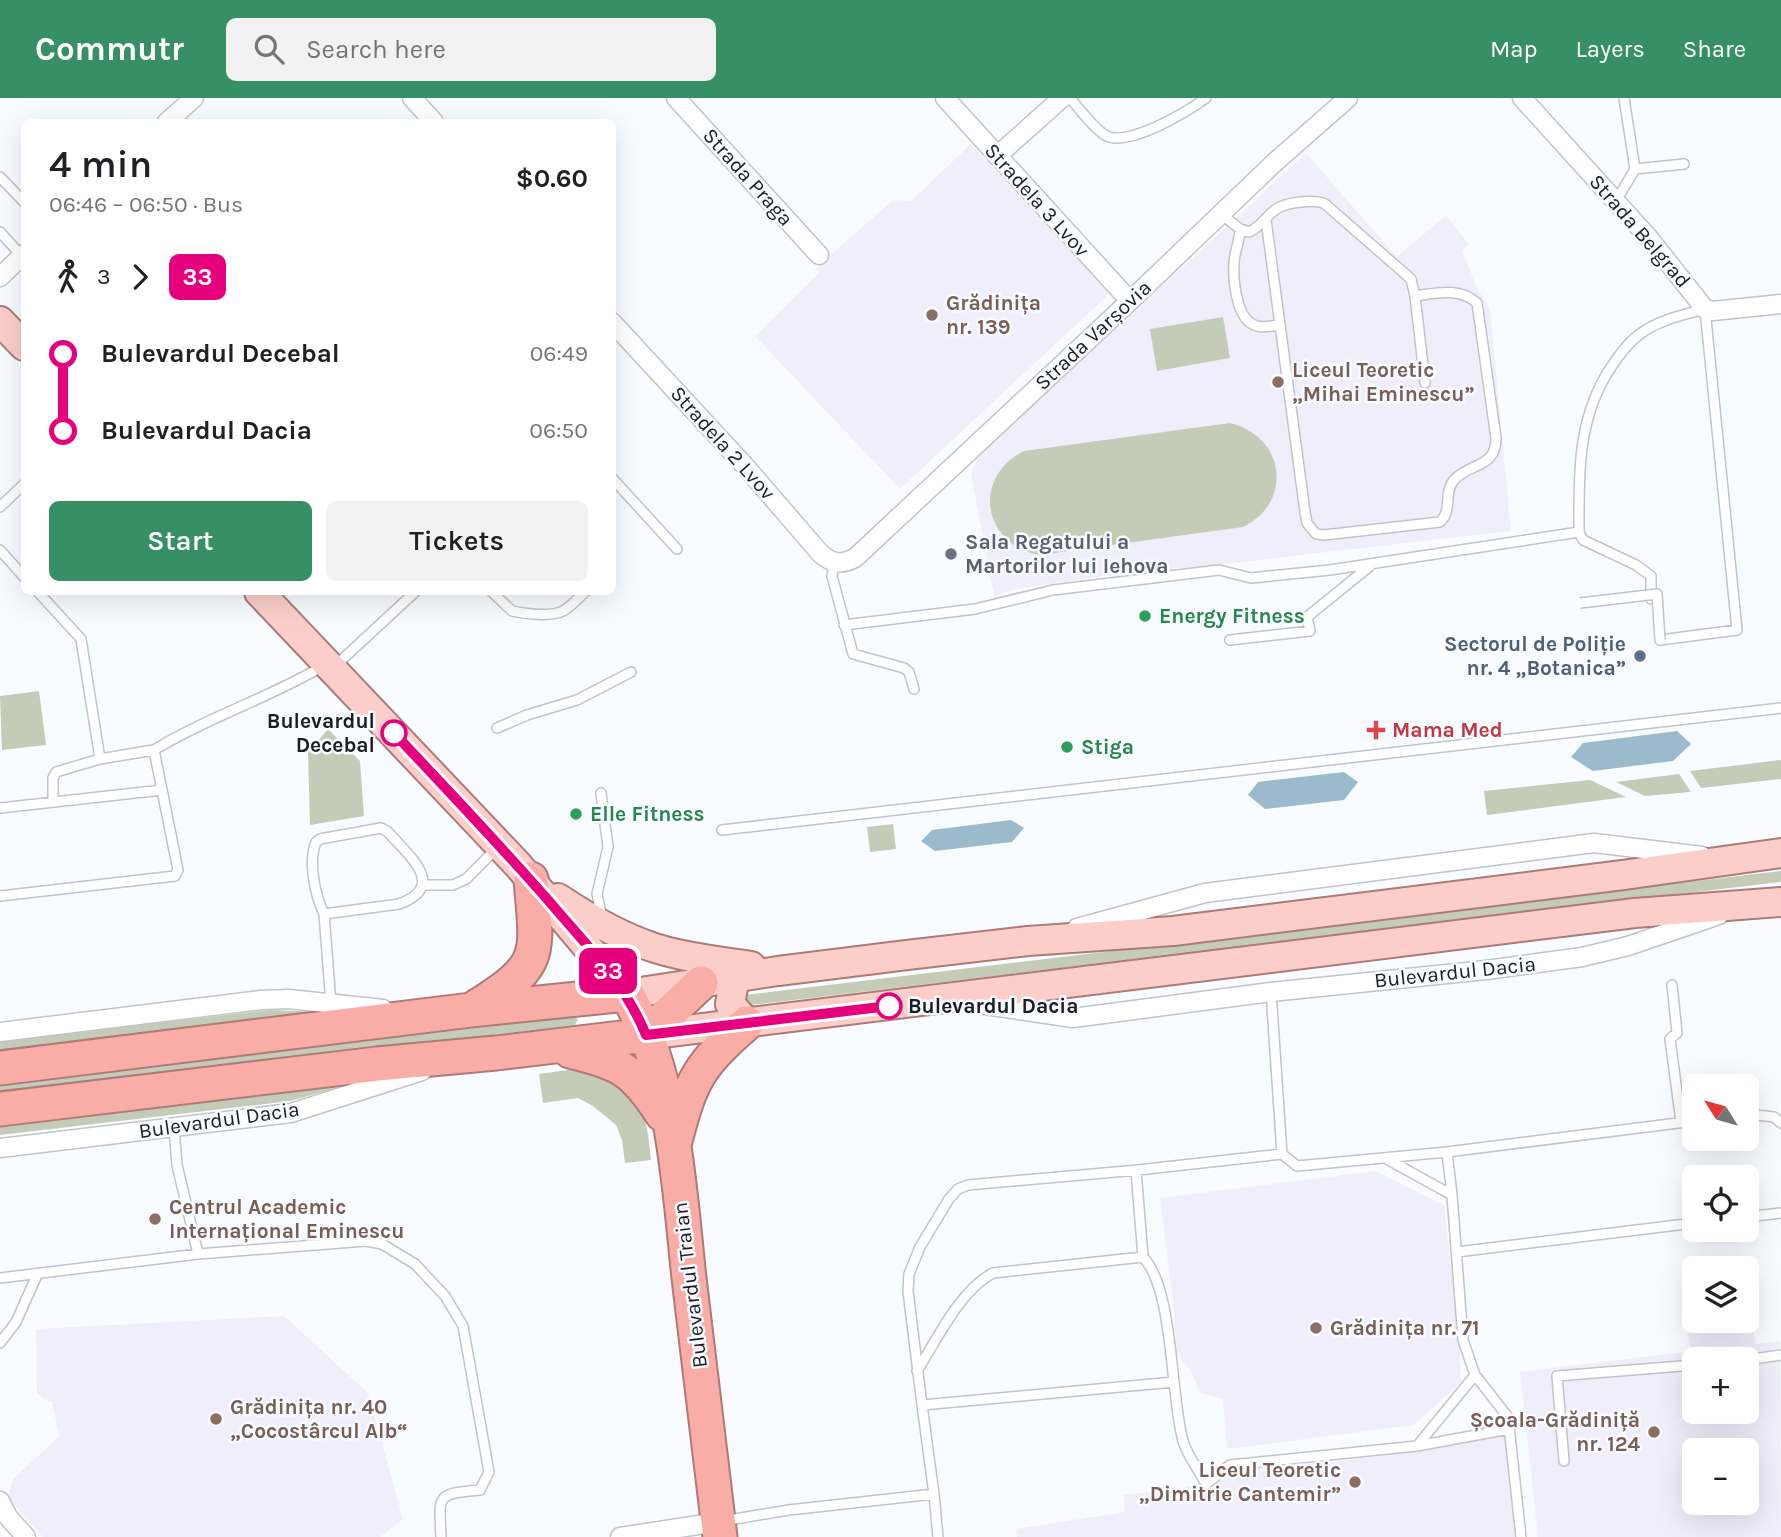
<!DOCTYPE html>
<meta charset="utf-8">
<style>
:root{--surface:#fff;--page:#f2f2f2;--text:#202124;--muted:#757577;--accent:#379065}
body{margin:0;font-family:Karla,sans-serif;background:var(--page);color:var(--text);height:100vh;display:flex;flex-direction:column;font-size:26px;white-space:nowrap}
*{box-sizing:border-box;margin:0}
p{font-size:23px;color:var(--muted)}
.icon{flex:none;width:38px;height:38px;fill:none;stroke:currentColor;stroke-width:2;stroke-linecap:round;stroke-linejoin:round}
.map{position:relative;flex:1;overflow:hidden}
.drawer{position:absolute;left:21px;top:21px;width:595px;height:476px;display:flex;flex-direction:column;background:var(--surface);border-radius:10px;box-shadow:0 7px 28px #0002}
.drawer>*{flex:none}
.badge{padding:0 14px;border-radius:10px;font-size:24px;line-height:46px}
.needle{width:46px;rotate:307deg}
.controls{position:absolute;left:1682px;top:976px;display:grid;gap:14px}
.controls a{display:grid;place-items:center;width:77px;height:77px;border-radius:10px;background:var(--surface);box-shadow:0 7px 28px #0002;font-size:35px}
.map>.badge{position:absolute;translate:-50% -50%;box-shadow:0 0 0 4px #fff}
.legs{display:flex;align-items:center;gap:10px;height:77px;padding:0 28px;font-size:23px}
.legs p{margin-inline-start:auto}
.headline{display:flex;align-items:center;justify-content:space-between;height:119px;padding:0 28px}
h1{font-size:38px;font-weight:600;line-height:52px}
.primary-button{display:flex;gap:14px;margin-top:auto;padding:14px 28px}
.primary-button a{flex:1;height:80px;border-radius:10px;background:var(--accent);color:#fff;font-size:28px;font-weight:600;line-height:80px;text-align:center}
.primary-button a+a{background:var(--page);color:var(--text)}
ul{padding:0 28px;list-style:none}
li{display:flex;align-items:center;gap:24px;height:77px;font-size:26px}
li i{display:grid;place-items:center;width:10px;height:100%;margin:0 9px;background:currentColor}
li i::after{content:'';width:18px;height:18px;margin:-9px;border:5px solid;border-radius:50%;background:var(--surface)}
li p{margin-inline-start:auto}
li:first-child i{background:linear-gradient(#0000 50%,currentColor 0)}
li:last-child i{background:linear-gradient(currentColor 50%,#0000 0)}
header{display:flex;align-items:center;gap:42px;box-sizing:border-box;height:98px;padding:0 35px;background:var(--accent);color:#fff}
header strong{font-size:33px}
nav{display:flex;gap:38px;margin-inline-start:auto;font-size:24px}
.search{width:490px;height:63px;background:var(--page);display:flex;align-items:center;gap:18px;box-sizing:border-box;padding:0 24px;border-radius:10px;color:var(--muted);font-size:26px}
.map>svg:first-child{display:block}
</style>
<header>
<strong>Commutr</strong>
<div class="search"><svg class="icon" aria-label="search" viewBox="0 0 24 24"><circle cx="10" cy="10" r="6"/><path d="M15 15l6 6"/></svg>Search here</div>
<nav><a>Map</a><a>Layers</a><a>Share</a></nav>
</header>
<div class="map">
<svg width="1781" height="1439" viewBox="0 0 1781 1439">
<rect width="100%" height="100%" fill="#f8fbff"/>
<path fill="#f1eefc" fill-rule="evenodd" d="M971,46l139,149 -210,196 -145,-153 65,-64 -4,-4 77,-68 18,1z
M1306,55l91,104 49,-42 23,30 -7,5 14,36 14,23 21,222 -288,33 -107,10 -105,16 -17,6 -23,-122 9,-19z
M1375,1073l69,34 16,141 1,36 -47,43 -187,24 -4,-50 -23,-6 -9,-22 -15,-18 -2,-43 -14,-112z
M1747,1213h3l5,33 25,-3 1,196h-243l-18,-165 170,-21 -3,-31 59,1zM1694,1262h52v52h-52zM1694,1353h52v52h-52z
M284,1218l84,77 35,126 -23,18h-337l-33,-37 -1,-7 4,-14 46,-42 -7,-35 -7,-2 -8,-7 -1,-64z
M1504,1338l12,101h-499l-1,-8 109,-17 -1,-17 56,-6 41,-13 214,-27 18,-8z"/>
<path fill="#c4ccb8" d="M1223,219l7,41 -73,13 -7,-42z
M1230,325c55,13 64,79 13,104l-204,28c-57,-11 -67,-78 -15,-104z
M39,593l7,54 -44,5 -2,-54z
M328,631l32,32 4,55 -54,9 -2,-72z
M1781,662v19l-80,9 -11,-17z
M1679,676l12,18 -46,4 -29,-14z
M1590,682l36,17 -139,18 -3,-24z
M893,726l3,25 -26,3 -3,-25z
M1781,773v11l-1038,124 2,-11z
M270,912l55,2 -325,44v-15z
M569,918l9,3 -3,6 -575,70v-11z
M583,970c10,3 24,6 32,12 30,22 33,46 36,80l-26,3 -3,-23 -6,-15 -23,-19 -15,-8 -35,5 -4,-29z
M340,985l-4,5 -46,13 -290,34v-13z"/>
<path fill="#9bbbcd" d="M1677,633l14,13 -18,17 -80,10 -22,-14 12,-14z
M1344,674l14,10 -14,18 -79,9 -17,-14 10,-13z
M1011,722l13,8 -12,14 -77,9 -14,-10 11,-11z"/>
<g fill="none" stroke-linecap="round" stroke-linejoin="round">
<g stroke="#c1c4c8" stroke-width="12">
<path id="lane" d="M1070,0c8,9 28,36 39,39 24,7 78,-25 97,-39
M1624,0l11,71
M0,79l24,25
M1616,103l19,-32 49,-5
M1221,116l19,15 9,3c13,-5 19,-20 31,-25 10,-5 37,-8 45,-3l86,75 4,17 10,87
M1266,122l39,292 2,11 9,11 8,1 116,-13c13,-12 3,-29 14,-42 16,-18 42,-11 42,-42l-19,-135c-18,-16 -40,-10 -62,-7
M1240,131c0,11 -5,21 -6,33 -1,18 2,59 23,64 6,2 15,0 22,-1
M0,134l22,24
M612,380l65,71
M0,409l24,-23
M0,452l24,27
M834,465l-2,13 21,78 51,14 5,4 5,17
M38,494l43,47 19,120
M492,494l20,19c13,3 39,6 51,0 9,-5 15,-13 22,-19
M1651,501v-23l-15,-11 -53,-25 -4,-8c0,-56 -2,-107 27,-157 9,-14 20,-31 34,-41 18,-14 43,-19 65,-25l32,321 -77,10
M844,527l131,-16 78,-19 166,-20 32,8 79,-8 249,-38
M1230,542l80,-9 -3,-14 63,-51
M334,569l81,-75
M497,630l30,-13 50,-15 54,-28
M601,695l7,54 -11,47 5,24
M53,704v-24l3,-6 44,-13 54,-9
M0,710l162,-18 -8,-40c54,-33 115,-52 169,-84
M722,732l1059,-122
M423,787h30l13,-6 30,-30
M0,798l175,-20 3,-6 -16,-80
M324,816l75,-10c49,-18 10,-48 -11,-72l-7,-4 -61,11 -4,3c-8,20 -1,53 8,72l7,90
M1672,887l5,48 -7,6 11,83
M1271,894l11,162 15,12 150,-14 247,-31
M1746,1016l28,3 7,6
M174,1030l3,37 21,89
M1447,1054l5,43
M1385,1060l67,37 11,145 12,35 33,42 13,120
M1136,1072l7,87c31,32 27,137 40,184 4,14 16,29 23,43l24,-19 187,-19 58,-71
M1746,1119l35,-4
M1457,1154l237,-29
M0,1180l198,-24 168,-13 16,3 33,20 30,32 18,30 26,146 -9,18c-44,4 -41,4 -39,47
M0,1245l16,-21 22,-49
M1746,1262l35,-5
M917,1273c19,-30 43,-81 76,-98l150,-16
M922,1307l-14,-114 1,-17 11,-27 29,-48 9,-10 10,-4 170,-15 144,-16
M1417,1348l92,-17
M1564,1363l-7,-85 137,-11
M934,1396l4,43
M723,1423l66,-11 145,-16 -12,-89 252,-23"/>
</g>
<g stroke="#c1c4c8" stroke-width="21">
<path id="street" d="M412,0l22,24
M676,0l143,157
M945,0l185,203
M1522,0l126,139 57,72 8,2 68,-7
M167,24l27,-24
M997,58l65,-58
M0,179l24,-23
M612,224l133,144 75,87c12,11 21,12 35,5l275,-257 144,-138 74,-65
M1077,830l128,-35 389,-50 108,13
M971,905l102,15 198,-26 215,-22 96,-13 46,-11 91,-31
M0,934l261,-32 28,-1 94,10
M0,1050l291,-35 131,-42
M0,1403l8,16 18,20
M620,1439l98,-15"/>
</g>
<g stroke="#ac7b77" stroke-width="32">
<path id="primary" d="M0,223l24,25
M259,494l259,273 109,129 151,-23 129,-16 121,-14 145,-10 450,-56 158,-22
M558,800c30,20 62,39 97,50 31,10 64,13 96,18
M735,879l-5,27 17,19
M646,937l989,-122 146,-11"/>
</g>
<g stroke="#ac7b77" stroke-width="37">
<path id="highway" d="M476,909c69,-43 61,-52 55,-128
M646,937l55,-52
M570,953c51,13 63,18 92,63
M0,970l471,-58 156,-16c47,83 52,191 62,284 10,86 21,173 31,259
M0,1011l377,-45 119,-11 150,-18
M675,1043c16,-62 24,-76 72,-118"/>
</g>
<use href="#lane" stroke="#fff" stroke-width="9"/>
<use href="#street" stroke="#fff" stroke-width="18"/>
<use href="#primary" stroke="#fcceca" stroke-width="28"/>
<use href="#highway" stroke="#faada6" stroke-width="33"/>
<g stroke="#c1c4c8" stroke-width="12" stroke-linecap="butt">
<path id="lane-bridge" d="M1580,505l77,-9 3,46"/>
</g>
<use href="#lane-bridge" stroke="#fff" stroke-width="9"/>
</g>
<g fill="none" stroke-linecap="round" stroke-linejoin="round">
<g stroke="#fff" stroke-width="16">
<path id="line-1" d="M394,635c56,60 113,119 166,181 33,38 67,74 86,121l243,-29"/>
</g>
<use href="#line-1" stroke="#e6007e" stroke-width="10"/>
</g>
<g fill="#8d6e63" stroke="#f8fbff" stroke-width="2.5">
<circle cx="932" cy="217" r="7"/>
<circle cx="1278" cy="284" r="7"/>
<circle cx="155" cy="1121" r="7"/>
<circle cx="1316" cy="1230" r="7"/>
<circle cx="216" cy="1321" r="7"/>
<circle cx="1654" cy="1334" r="7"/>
<circle cx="1355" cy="1384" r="7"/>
</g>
<circle fill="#6b7280" stroke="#f8fbff" stroke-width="2.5" cx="951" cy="456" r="7"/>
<g fill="#2e9e5b" stroke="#f8fbff" stroke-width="2.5">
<circle cx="1145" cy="518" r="7"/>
<circle cx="1067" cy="649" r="7"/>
<circle cx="576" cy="716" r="7"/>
</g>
<circle fill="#5c6f8a" stroke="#f8fbff" stroke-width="2.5" cx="1640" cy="558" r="7"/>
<path fill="#e0444e" stroke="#f8fbff" stroke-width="2.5" d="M1372.5 621.5h7v7h7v7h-7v7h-7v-7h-7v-7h7z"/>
<g fill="#fff" stroke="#e6007e" stroke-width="3.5">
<circle cx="394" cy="635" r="12"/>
<circle cx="889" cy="908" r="12"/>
</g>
<g text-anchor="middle" stroke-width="5" stroke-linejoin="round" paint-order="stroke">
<g font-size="21" fill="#1c1d1f" stroke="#f8fbff">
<text transform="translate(748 79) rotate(48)" y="7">Strada Praga</text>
<text transform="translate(1037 102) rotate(48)" y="7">Stradela 3 Lvov</text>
<text transform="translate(1640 133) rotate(49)" y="7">Strada Belgrad</text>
<text transform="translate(1093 237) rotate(-43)" y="7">Strada Varșovia</text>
<text transform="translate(723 345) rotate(48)" y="7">Stradela 2 Lvov</text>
<text transform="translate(1455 874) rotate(-6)" y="7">Bulevardul Dacia</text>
<text transform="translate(219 1022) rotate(-8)" y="7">Bulevardul Dacia</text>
<text transform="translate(690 1187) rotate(-97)" y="7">Bulevardul Traian</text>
</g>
<g font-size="21" font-weight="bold" fill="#785e54" stroke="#f8fbff" text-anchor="start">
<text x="946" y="212">Grădinița<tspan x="946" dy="24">nr. 139</tspan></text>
<text x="1292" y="279">Liceul Teoretic<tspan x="1292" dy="24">„Mihai Eminescu”</tspan></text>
<text x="169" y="1116">Centrul Academic<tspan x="169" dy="24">Internațional Eminescu</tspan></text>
<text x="1330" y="1237">Grădinița nr. 71</text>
<text x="230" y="1316">Grădinița nr. 40<tspan x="230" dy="24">„Cocostârcul Alb“</tspan></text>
<text x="1640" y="1329" text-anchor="end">Școala-Grădiniță<tspan x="1640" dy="24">nr. 124</tspan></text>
<text x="1341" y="1379" text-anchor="end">Liceul Teoretic<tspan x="1341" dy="24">„Dimitrie Cantemir”</tspan></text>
</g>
<g font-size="21" font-weight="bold" fill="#5b616d" stroke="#f8fbff" text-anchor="start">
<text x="965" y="451">Sala Regatului a<tspan x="965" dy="24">Martorilor lui Iehova</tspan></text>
</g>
<g font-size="21" font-weight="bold" fill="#27864d" stroke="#f8fbff" text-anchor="start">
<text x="1159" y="525">Energy Fitness</text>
<text x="1081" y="656">Stiga</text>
<text x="590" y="723">Elle Fitness</text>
</g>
<g font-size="21" font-weight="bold" fill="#4e5e75" stroke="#f8fbff" text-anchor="end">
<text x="1626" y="553">Sectorul de Poliție<tspan x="1626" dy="24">nr. 4 „Botanica”</tspan></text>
</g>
<g font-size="21" font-weight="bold" fill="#1c1d1f" stroke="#f8fbff" text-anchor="end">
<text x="375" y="630">Bulevardul<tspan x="375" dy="24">Decebal</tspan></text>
<text x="908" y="915" text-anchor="start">Bulevardul Dacia</text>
</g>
<g font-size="21" font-weight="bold" fill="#be3a42" stroke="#f8fbff" text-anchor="start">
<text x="1392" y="639">Mama Med</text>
</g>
</g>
</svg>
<div class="controls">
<a><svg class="needle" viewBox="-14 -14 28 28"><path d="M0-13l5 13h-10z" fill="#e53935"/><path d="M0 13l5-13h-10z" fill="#757577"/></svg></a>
<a><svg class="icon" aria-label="locate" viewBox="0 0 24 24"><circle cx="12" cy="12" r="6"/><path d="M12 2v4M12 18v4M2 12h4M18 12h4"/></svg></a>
<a><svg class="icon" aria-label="layers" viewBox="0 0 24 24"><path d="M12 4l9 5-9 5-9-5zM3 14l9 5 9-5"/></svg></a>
<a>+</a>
<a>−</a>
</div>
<b class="badge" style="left:608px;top:873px;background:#e6007e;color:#fff">33</b>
<section class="drawer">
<div class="headline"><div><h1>4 min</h1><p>06:46 – 06:50 · Bus</p></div><b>$0.60</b></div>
<div class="legs"><svg class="icon" aria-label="walk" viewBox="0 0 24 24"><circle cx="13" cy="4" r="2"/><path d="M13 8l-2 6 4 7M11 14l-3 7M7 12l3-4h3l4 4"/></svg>3<svg class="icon" aria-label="forward" viewBox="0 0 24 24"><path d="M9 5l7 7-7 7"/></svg><b class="badge" style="background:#e6007e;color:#fff">33</b></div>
<ul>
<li><i style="color:#e6007e"></i><b>Bulevardul Decebal</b><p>06:49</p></li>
<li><i style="color:#e6007e"></i><b>Bulevardul Dacia</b><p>06:50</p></li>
</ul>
<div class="primary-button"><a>Start</a><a>Tickets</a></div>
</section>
</div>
